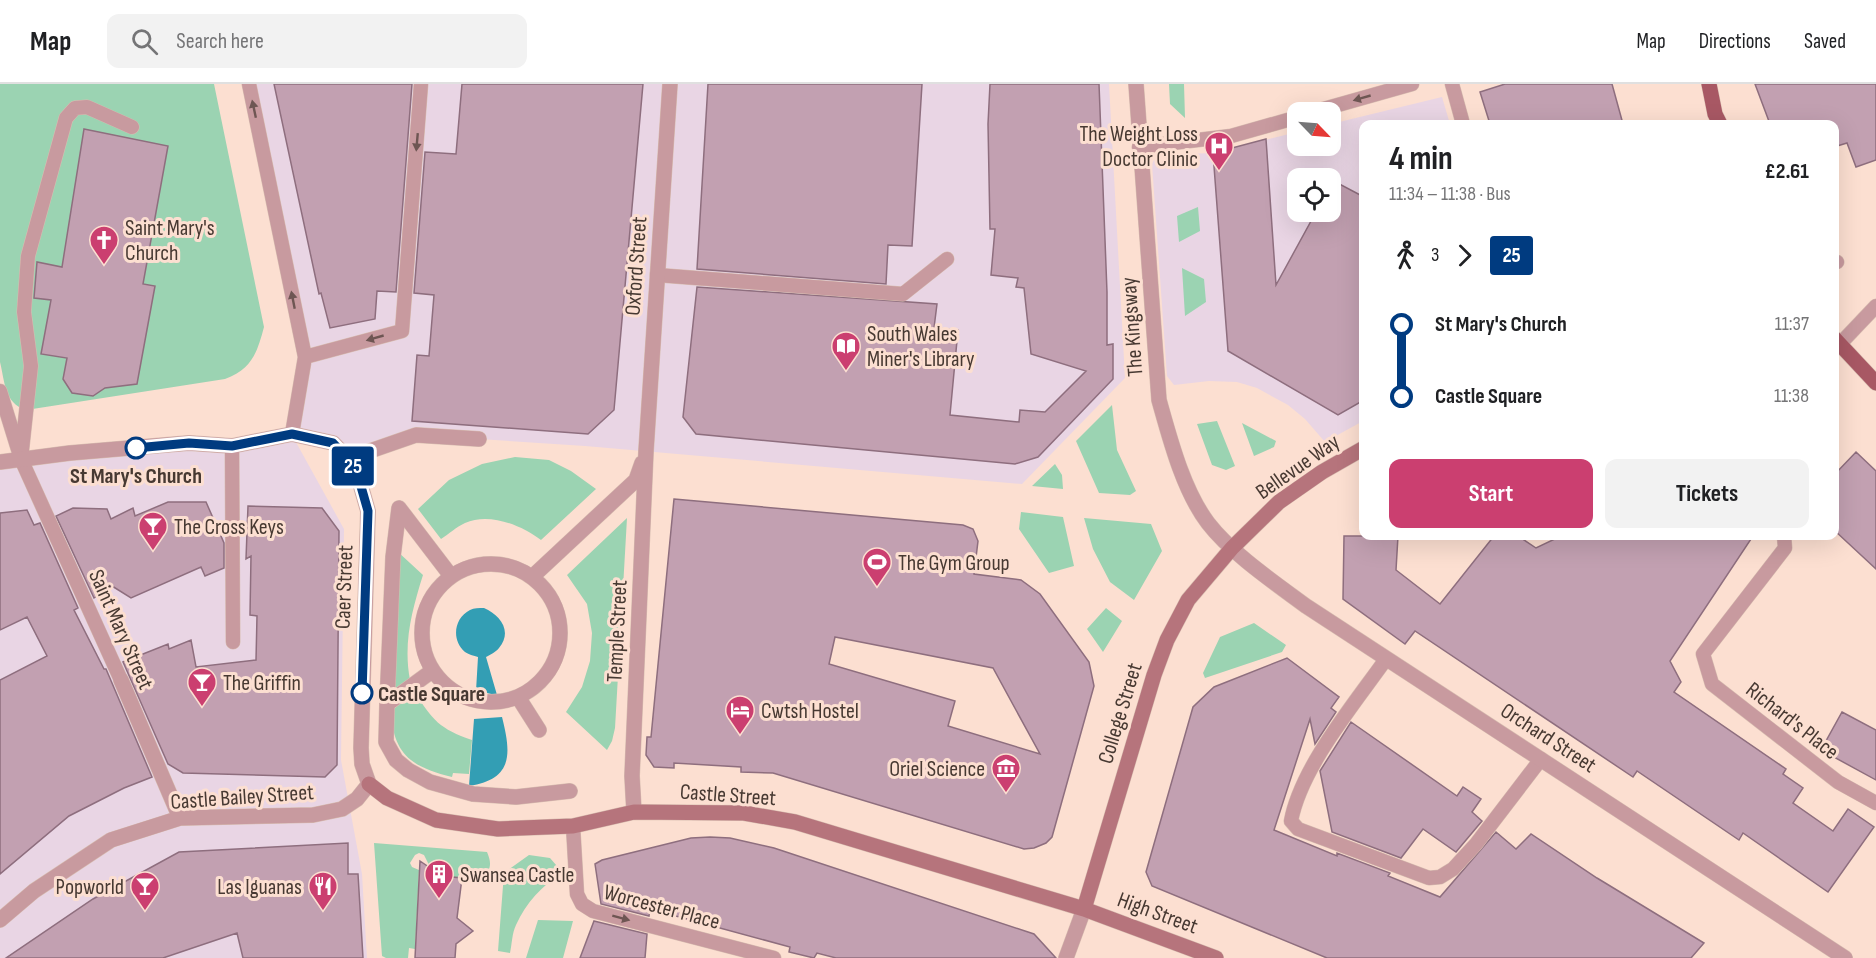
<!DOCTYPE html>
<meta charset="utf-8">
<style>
:root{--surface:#fff;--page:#f2f2f2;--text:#202124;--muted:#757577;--line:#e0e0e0;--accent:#cb3f70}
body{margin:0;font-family:"Sofia Sans Condensed",sans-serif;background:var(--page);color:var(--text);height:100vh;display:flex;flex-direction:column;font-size:22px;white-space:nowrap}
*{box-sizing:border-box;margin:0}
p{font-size:20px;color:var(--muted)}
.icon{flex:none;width:33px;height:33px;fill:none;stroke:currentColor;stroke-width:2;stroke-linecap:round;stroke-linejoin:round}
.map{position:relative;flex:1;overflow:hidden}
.details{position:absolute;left:1359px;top:36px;width:480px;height:420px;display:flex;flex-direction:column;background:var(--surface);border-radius:12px;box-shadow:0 6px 24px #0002}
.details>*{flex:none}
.badge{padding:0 12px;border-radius:4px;font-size:21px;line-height:39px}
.needle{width:39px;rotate:115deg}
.fabs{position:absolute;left:1287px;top:18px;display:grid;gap:12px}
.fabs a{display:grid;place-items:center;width:54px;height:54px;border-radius:12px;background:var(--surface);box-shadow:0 6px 24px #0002;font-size:30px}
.map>.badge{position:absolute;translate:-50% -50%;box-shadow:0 0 0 3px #fff}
.legs{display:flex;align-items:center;gap:9px;height:66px;padding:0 30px;font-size:20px}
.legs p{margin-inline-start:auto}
.head{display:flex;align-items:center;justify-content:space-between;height:102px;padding:0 30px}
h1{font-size:33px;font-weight:700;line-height:45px}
.primary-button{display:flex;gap:12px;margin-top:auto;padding:12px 30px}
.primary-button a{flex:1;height:69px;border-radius:12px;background:var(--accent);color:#fff;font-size:24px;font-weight:700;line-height:69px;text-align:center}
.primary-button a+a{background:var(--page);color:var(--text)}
ul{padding:0 30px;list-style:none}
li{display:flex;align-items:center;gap:21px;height:72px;font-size:22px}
li i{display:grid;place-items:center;width:9px;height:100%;margin:0 8px;background:currentColor}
li i::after{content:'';width:15px;height:15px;margin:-8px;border:4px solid;border-radius:50%;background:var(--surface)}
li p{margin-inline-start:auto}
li:first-child i{background:linear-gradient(#0000 50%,currentColor 0)}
li:last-child i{background:linear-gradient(currentColor 50%,#0000 0)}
header{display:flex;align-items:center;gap:36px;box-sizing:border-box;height:84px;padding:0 30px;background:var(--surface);border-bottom:2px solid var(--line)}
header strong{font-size:28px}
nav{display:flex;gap:33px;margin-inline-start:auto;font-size:21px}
.search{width:420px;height:54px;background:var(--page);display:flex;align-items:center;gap:15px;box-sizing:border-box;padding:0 21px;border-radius:12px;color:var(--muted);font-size:22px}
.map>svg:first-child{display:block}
</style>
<header>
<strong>Map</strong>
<div class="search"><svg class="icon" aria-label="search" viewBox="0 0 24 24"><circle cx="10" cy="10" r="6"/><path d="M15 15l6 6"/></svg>Search here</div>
<nav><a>Map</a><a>Directions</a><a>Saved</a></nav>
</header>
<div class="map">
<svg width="1876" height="874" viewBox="0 0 1876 874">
<rect width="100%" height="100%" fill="#fcdfd1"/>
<path fill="#e9d5e4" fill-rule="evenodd" d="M249,0h860l16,294 -103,106 -437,-38 -168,-11 -68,25 -16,-17 -41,-8 52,94 -3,231 21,114 5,84h-367v-496l292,-28 13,-77z
M1442,13l8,27h-86l-1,297 -38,21 -20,-23 -17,-14 -31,-17 -20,-6 -28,-1 -35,4 -7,-9 -15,-212 3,-6 3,-3 55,-2 84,-21 1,14h32l1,-22zM1298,94h32v34h-32z"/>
<path fill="#9bd3b2" d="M0,0h214l50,243c-7,26 -12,42 -39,52l-199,31c-22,-7 -21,-28 -26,-48z
M1169,0h15l1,34 -15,-14z
M1198,123l2,24 -21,11 -2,-26z
M1182,184l22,11 2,23 -21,14z
M1112,321l5,45 19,41 -6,4 -31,-2 -23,-52z
M1217,337l18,45 -9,4 -14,-5 -15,-41z
M1242,339l34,18 -2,6 -20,9z
M515,373l34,3 22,11 25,18 -55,51c-20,-15 -52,-28 -76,-17 -9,4 -16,11 -24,16l-23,-30 31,-29 33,-16z
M1055,380l7,11 1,14 -31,-3z
M1021,428l42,5 11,49 -25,7 -30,-44z
M627,434l-12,210 -3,13 -5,9 -41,-38 16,-25 8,-26 2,-28 -5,-29 -20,-29z
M1084,434l67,6 11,27 -28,49 -24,-18 -17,-33z
M397,467l26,24c-11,35 -20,68 -13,105l-19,14z
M1106,524l16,13 -19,31 -16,-23z
M1254,539l32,22 -4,7 -77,26 -2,-5 17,-36z
M415,608c17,28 25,37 57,48l-3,34 -16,-1 -1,4c-40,-10 -59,-22 -61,-66z
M374,759l113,9c16,36 -36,25 -53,23l-10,-20 -5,-2 -4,2 -5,8 2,4 7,3 -4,79 -6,-1 -1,10h-22l-4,-2z
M529,771l21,3 13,15c-21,12 -37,30 -47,52 -4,8 -4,19 -6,28l-12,-2 6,-78z
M538,836l35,1 -10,37h-37z"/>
<path fill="#339eb4" d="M484,524c16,7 29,23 15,40 -3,4 -9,7 -13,9l11,38 -21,-4 2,-34c-4,-1 -10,-3 -13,-5 -14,-12 -11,-34 5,-42 4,-2 9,-2 14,-2z
M502,633c9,36 12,62 -33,69l5,-67z"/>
<path fill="#c2a0b1" stroke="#8e6e7e" stroke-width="1.5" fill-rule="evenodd" d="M274,0h138l-16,208 -19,-1 -2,28 -45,9 -9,-35 -2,1z
M462,0h181l-29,326 -26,24 -176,-13 5,-66 12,1 5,-61 -20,-2 11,-141 31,2z
M708,0h214l-10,162 -24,-1 -2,39 -189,-15z
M990,0h109l8,208v53l6,-1v35l-75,78 -23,7 -319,-30 -13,-17 14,-130 240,17 -3,24 24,2 -8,85 69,7 1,-12 25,2 41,-41 -55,-17 -7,-66 -8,-1 2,-9 -27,-3 4,-46h-5l-2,-105z
M1505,0h107l11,40h-133l-10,-32z
M1755,0h121v76l-20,7 -9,-24 -13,4v-23h-64z
M84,45l84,17 -25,138 12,2 -18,98 -32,4 -12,8 -21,-3 -9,-14 4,-21 -26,-4 10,-54 -17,-2 3,-36 25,5z
M1266,55l10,146 40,-73h14v-33l34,18v203l-26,15 -110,-64 -15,-198z
M1856,368l20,19v98l-42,-39v-55z
M674,415l289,26 10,4 5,12 -4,33 47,6 19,14 49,68 5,24 -42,151 -6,6 -12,5 -10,1 -251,-76 -32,-1v-5l-67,-4v5l-20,-1 -8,-12 1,-18h4zM835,553l158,31 47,86 -92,-28 7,-25 -126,-37z
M168,418h38l18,41v25l-19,8 -4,-9 -70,31 -19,-12 -18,12 -38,-82 17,-8 34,1 4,10 22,-11 2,8z
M248,422l74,2 17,23 -2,234 -12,12 -142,-4 -15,-9 -45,-102 45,-18 1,5 22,-9 5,27 60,-7 1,-44 -7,-1 1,-59 -5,3z
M27,426l7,15 6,-2 38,85 -4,2 30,59h2l46,108 -28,11 -55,28 -69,58v-194l47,-24 -20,-39 -27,13v-117z
M1344,452h54l-2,34 44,34 54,-68h24l18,12 25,-12h192l-83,125 11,21 -7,10 112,77 -3,5 20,14 -10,15 40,28 15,-22 26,18 -46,65 -85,-59 -4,7 -102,-69 -4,6 -218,-146 -10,13 -62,-45z
M1287,574l52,39 -8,11 5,4 -21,32 -5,-25 -36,111 63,26v-3l53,20 -2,3 52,21 56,-65 20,17 15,-15 66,44 107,65 -13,15h-364l-175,-72 -6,-14 47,-165 21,-20z
M1842,628l34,18v50l-55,-30z
M1351,638l106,74 6,-9 18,12 -9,13 10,9 -26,31 -33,-23 -22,29 -69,-26 -12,-61z
M710,753l20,1 44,10 260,86 22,24h-220l-19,-5 -3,5 -25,-6 1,-5 -140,-38 -1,7 -48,-12 -6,-40 7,-4 89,-22z
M348,759v31h10l5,84h-120l-6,-25 -74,25h-157l87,-59 86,-47z
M420,777l22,15 20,2 -5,40 16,13 -17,13 -1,14h-40z
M594,837l53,13 -2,24h-65z"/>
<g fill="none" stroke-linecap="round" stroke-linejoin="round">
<g stroke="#d8beb1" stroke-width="15">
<path id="service" d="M249,0l56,273 -13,77
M1452,0l11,40
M1313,28l99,-28
M1139,63l92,-11 67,-19
M1834,179l3,-1
M657,191l246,19 44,-35
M1839,261l37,-39
M305,273l97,-26 19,-247
M0,307l21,68 100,221
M232,362l1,196
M21,375l10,-93 -7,-54 4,-56 38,-138 9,-10 12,-1 45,20
M1784,452l1,12 -82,106 9,30 126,98 38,21
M1386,575c-31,44 -85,108 -95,162l7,8 131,49 11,-1 13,-8 23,-25 65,-85
M573,742l4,68 5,10 11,7 181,47"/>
</g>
<g stroke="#d8beb1" stroke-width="16">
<path id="pedestrian" d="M349,376l18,-8 49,-17 63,4
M399,424l-6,49 -6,147 -1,38 10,18 12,10 22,12 43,12 43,3 54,-6
M399,424l52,68
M422 549a69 69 0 1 1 138 0a69 69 0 1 1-138 0Z
M532,493l104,-97 6,-17
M121,596l59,138
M518,613l21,33
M387,620l45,-33
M634,728l-2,-36 14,-325 24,-367
M0,836l34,-29 77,-51 69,-22 133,-3 29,-6 15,-10 12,-15"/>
</g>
<g stroke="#d8beb1" stroke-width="16">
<path id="tertiary" d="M1136,0l23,316c11,39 24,90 49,123 23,30 67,60 98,83l539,352
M0,378l70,-9 119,-10 43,3 60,-12 41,9 16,17 9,16 10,35 -7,237 1,16 7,20
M1066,874l18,-49"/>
</g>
<g stroke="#d8beb1" stroke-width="16">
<path id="secondary" d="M369,700l18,14 49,22 62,9 75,-3 61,-14 110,1 51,9 289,87 132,49
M1084,825l70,-234 13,-35 21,-40 44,-52 47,-46 43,-30 42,-24"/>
</g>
<g stroke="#d8beb1" stroke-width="16">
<path id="primary" d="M1709,0l6,30 5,10
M1834,254l42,45"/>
</g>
<use href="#service" stroke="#c89a9f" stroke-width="14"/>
<use href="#pedestrian" stroke="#c89a9f" stroke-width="15"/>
<use href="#tertiary" stroke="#c89a9f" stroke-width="15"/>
<use href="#secondary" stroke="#b6747c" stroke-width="15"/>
<use href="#primary" stroke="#a85864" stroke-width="15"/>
</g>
<defs><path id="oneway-solid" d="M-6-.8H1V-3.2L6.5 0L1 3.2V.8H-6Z" transform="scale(1.5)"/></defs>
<g fill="#6e5653">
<use href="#oneway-solid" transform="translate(1362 14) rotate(164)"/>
<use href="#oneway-solid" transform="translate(254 25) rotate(-102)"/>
<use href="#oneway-solid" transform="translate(417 58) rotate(95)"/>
<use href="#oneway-solid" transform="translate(293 216) rotate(-101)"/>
<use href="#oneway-solid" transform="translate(375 254) rotate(164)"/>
<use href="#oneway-solid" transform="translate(621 834) rotate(15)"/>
</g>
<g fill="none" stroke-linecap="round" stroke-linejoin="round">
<g stroke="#fff" stroke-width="14">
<path id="line-1" d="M136,364l53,-5 43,3 60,-12 41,9 16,17 9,16 10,35 -6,182"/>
</g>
<use href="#line-1" stroke="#003b80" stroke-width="9"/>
</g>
<defs>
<g id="hospital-pin" transform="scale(1.5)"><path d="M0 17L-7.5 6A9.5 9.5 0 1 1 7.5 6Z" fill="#cb3f70" stroke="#fcdfd1"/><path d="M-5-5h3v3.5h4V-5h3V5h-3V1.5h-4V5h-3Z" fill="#fff"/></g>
<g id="church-pin" transform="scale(1.5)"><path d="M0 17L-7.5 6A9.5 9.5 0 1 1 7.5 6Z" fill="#cb3f70" stroke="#fcdfd1"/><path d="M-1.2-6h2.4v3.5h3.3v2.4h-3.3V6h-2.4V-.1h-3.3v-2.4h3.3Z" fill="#fff"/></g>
<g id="library-pin" transform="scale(1.5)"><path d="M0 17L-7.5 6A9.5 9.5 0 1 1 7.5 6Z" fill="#cb3f70" stroke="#fcdfd1"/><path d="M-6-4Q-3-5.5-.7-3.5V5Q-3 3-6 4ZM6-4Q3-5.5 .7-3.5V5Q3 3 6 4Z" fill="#fff"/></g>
<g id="bar-pin" transform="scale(1.5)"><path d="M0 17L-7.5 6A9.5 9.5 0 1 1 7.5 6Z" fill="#cb3f70" stroke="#fcdfd1"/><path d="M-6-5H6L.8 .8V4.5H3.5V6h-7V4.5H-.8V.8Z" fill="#fff"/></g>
<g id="stadium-pin" transform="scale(1.5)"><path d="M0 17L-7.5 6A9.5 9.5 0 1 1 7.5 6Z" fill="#cb3f70" stroke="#fcdfd1"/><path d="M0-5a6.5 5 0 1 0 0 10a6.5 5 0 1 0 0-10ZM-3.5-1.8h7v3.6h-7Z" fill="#fff"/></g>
<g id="hotel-pin" transform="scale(1.5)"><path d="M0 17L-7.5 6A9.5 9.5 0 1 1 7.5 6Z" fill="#cb3f70" stroke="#fcdfd1"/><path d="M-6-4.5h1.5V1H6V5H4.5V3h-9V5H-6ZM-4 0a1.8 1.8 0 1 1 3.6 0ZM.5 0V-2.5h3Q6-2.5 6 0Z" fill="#fff"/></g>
<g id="museum-pin" transform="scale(1.5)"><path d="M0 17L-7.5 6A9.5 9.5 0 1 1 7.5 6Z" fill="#cb3f70" stroke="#fcdfd1"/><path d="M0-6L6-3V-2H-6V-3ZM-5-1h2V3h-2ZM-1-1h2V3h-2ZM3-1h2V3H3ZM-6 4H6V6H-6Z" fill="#fff"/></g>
<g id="building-pin" transform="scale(1.5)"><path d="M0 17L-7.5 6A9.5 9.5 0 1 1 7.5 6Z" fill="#cb3f70" stroke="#fcdfd1"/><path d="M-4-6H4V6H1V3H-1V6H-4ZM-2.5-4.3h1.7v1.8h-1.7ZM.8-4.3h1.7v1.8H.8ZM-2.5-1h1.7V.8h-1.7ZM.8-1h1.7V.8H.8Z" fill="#fff"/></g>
<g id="restaurant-pin" transform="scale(1.5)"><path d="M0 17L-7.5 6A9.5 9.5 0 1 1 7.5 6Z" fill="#cb3f70" stroke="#fcdfd1"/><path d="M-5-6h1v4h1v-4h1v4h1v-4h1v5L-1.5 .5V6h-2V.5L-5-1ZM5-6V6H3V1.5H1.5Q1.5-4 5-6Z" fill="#fff"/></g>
</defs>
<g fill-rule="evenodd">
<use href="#hospital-pin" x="1219" y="62"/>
<use href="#church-pin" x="104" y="156"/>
<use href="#library-pin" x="846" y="262"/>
<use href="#bar-pin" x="153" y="442"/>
<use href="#stadium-pin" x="877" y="478"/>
<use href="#bar-pin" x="202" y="598"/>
<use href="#hotel-pin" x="740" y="626"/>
<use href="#museum-pin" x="1006" y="684"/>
<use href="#building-pin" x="439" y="790"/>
<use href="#bar-pin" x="145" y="802"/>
<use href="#restaurant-pin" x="323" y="802"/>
</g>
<g fill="#fff" stroke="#003b80" stroke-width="3">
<circle cx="136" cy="364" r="10"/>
<circle cx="362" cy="609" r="10"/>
</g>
<g text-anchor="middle" stroke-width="6" stroke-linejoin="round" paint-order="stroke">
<g font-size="22" fill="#473932" stroke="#fcdfd1" text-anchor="start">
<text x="1198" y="57" text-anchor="end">The Weight Loss<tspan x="1198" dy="25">Doctor Clinic</tspan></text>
<text x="125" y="151">Saint Mary's<tspan x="125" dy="25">Church</tspan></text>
<text x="867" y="257">South Wales<tspan x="867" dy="25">Miner's Library</tspan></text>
<text x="174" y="450">The Cross Keys</text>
<text x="898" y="486">The Gym Group</text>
<text x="223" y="606">The Griffin</text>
<text x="761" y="634">Cwtsh Hostel</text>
<text x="985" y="692" text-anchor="end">Oriel Science</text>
<text x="460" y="798">Swansea Castle</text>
<text x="124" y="810" text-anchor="end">Popworld</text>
<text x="302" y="810" text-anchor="end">Las Iguanas</text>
</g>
<g font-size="22" fill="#473932" stroke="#fcdfd1">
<text transform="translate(635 182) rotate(-86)" y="8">Oxford Street</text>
<text transform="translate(1131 243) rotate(-94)" y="8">The Kingsway</text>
<text transform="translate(1297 382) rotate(-35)" y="8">Bellevue Way</text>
<text transform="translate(343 503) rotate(-88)" y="8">Caer Street</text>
<text transform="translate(122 545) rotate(66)" y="8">Saint Mary Street</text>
<text transform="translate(616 547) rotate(-87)" y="8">Temple Street</text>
<text transform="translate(1119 629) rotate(-73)" y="8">College Street</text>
<text transform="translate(1793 636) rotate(38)" y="8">Richard's Place</text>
<text transform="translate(1549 653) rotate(33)" y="8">Orchard Street</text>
<text transform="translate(728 710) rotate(4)" y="8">Castle Street</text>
<text transform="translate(242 712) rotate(-4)" y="8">Castle Bailey Street</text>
<text transform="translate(662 822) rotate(15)" y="8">Worcester Place</text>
<text transform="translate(1158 828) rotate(20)" y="8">High Street</text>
</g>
<g font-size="22" font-weight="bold" fill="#473932" stroke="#fcdfd1">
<text x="136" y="399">St Mary's Church</text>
<text x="378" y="617" text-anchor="start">Castle Square</text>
</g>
</g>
</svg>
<div class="fabs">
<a><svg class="needle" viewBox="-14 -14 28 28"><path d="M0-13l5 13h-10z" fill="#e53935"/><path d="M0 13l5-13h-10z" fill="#757577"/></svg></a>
<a><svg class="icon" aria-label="locate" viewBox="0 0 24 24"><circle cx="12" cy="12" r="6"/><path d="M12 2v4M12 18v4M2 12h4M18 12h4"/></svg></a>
</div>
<b class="badge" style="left:353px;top:382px;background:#003b80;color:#fff">25</b>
<section class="details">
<div class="head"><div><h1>4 min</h1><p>11:34 – 11:38 · Bus</p></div><b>£2.61</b></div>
<div class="legs"><svg class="icon" aria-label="walk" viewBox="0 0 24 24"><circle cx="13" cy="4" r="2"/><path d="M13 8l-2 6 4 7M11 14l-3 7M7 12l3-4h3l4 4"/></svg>3<svg class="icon" aria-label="forward" viewBox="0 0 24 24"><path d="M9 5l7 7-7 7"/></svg><b class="badge" style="background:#003b80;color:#fff">25</b></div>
<ul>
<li><i style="color:#003b80"></i><b>St Mary's Church</b><p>11:37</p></li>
<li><i style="color:#003b80"></i><b>Castle Square</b><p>11:38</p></li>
</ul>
<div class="primary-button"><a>Start</a><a>Tickets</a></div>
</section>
</div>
